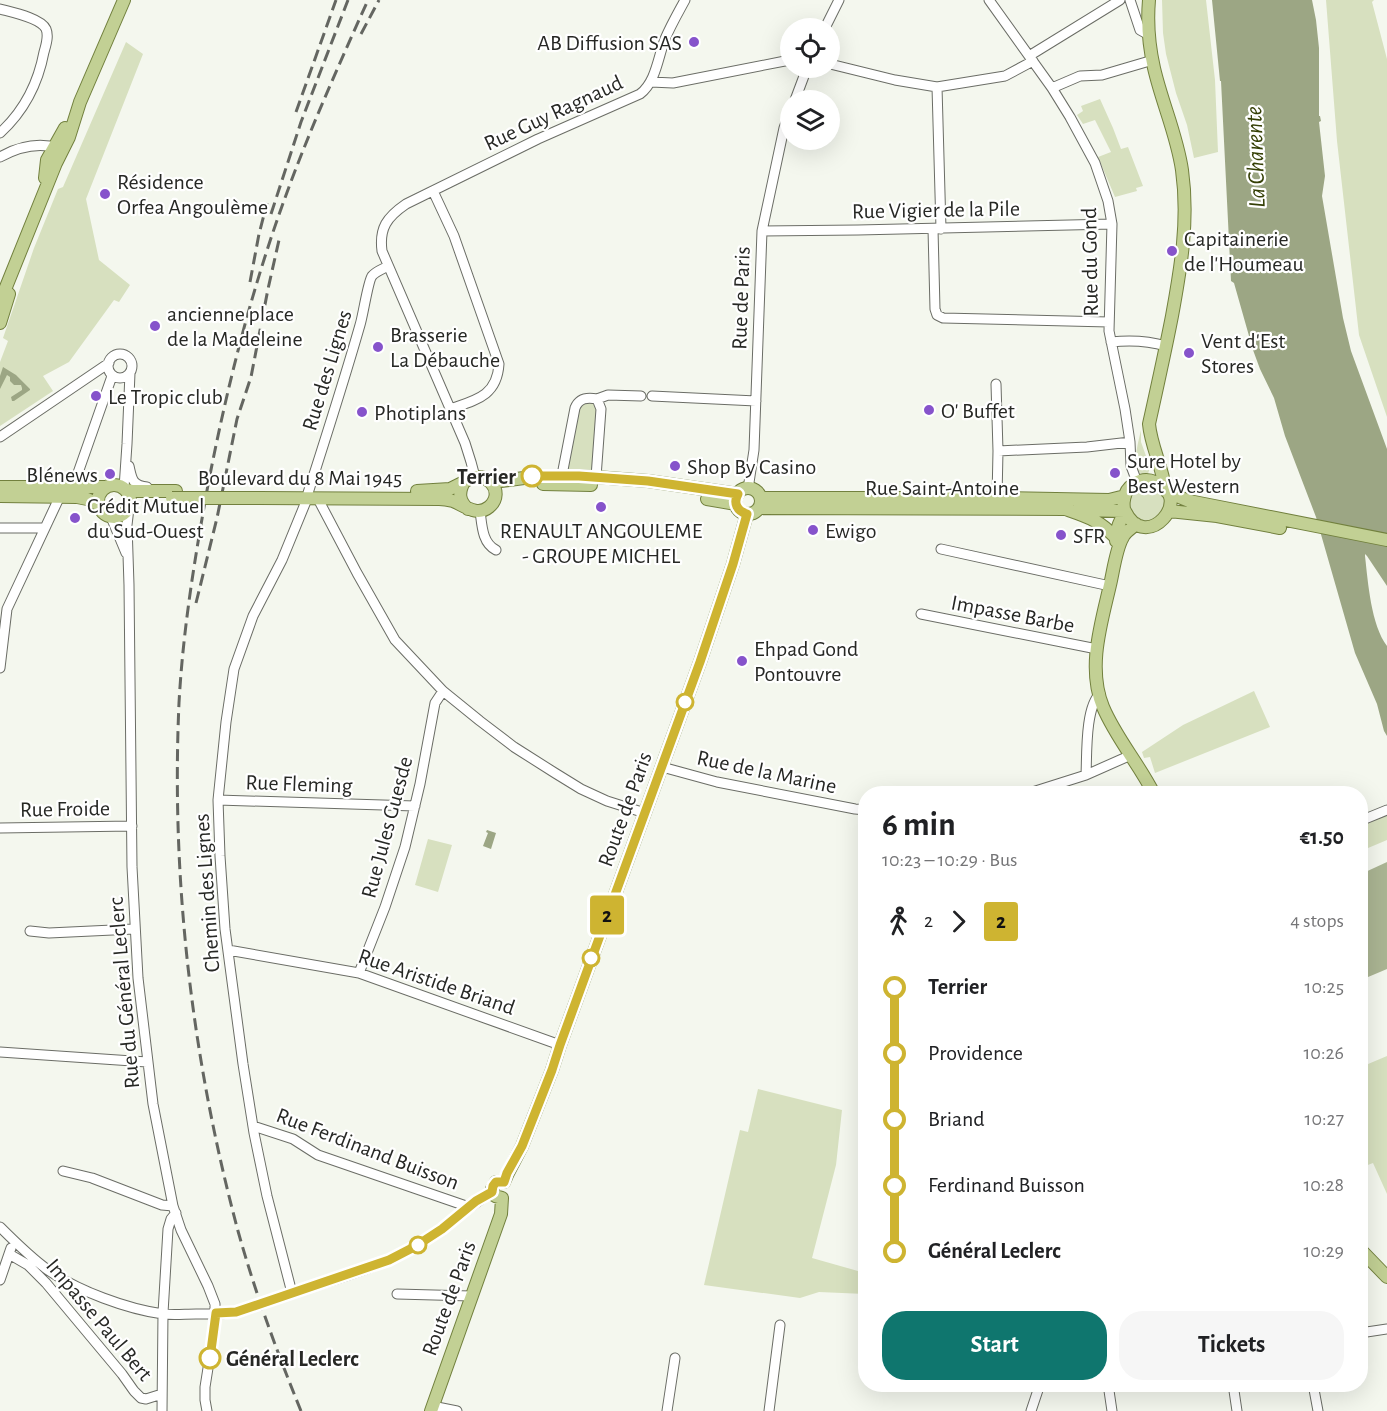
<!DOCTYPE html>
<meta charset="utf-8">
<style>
:root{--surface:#fff;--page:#f6f6f6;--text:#202124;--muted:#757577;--accent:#0f766e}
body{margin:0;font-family:"Alegreya Sans",sans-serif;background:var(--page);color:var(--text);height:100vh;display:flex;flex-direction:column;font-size:22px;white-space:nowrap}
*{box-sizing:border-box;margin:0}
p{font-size:20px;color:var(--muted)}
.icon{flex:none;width:33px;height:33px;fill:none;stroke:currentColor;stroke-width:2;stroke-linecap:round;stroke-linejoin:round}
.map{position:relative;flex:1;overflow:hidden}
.panel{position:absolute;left:858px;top:786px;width:510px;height:606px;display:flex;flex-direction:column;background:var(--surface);border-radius:24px;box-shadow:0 6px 24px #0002}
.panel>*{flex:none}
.badge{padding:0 12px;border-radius:4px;font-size:21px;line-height:39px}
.controls{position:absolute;left:780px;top:18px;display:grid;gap:12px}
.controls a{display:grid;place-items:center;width:60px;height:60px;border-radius:50%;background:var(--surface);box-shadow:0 6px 24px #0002;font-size:30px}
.map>.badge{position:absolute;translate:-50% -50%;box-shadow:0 0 0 3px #fff}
.legs{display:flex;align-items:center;gap:9px;height:66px;padding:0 24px;font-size:20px}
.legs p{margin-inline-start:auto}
.head{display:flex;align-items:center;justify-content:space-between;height:102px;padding:0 24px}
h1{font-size:33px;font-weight:700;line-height:45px}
.action{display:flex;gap:12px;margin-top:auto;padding:12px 24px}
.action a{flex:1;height:69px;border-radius:24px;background:var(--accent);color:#fff;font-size:24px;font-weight:700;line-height:69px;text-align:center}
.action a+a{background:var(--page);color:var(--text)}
ul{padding:0 24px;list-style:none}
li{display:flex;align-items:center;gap:21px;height:66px;font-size:22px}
li i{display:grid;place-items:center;width:9px;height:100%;margin:0 8px;background:currentColor}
li i::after{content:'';width:15px;height:15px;margin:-8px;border:4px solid;border-radius:50%;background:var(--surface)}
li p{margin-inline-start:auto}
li:first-child i{background:linear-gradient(#0000 50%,currentColor 0)}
li:last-child i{background:linear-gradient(currentColor 50%,#0000 0)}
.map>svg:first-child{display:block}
</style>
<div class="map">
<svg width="1387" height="1411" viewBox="0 0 1387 1411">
<rect width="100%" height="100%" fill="#f4f7ee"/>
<path fill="#d7e0bf" d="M1162,0h44l9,80 3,72 -24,6 -7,-33 -11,-32 -10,-39 -3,-21z
M1326,0h48l-2,2 15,57v358l-28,-82 -22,-194z
M126,42l17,12 -57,145 13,61 31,25 -11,17 -5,-2 -45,62 -26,14 10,15 -53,35v-64l8,-21 -5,-3 31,-90 24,-59 5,-2z
M1100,99l13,29 8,21 7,-2 15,39 -7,2 1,3 -22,6 -17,-40 13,-5 -16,-32 -12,4 -6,-9 6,-4 -2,-5z
M586,402l7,1 3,4 1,5 -5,60h-26l14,-65 2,-3z
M1141,430v12l9,25 -2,7h-4l-6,-2c-5,-14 0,-28 3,-42z
M1129 504a18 18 0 1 1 36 0a18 18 0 1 1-36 0Z
M1254,691l16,36 -115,46 -5,-16 -6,1 -2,-6 41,-27z
M1387,814v26l-26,11v-26z
M428,839l24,6 -14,47 -23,-7z
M1387,1056v138l-14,-31 -13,5 1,-101z
M758,1089l84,21 -6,55 -24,93 53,15v21l-46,-2 -19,6 -96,-13 36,-155 8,2z"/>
<path fill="#abb593" d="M1387,862v107l-26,11v-106z"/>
<path fill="#9ca684" d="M1212,0h100l4,20 3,28v68h1l1,5 -2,1 6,54 -3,20 21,122 8,33 36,98v137l-20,-30 -2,-2v2c3,26 6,69 22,90v90l-3,-5 -7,-27 -22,-51 -39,-136 -31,-81 -11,-38 -14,-29 -7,-19 -19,-67 -3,-2 -10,-200h-1z
M3,367l13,8 14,14v1l-16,11h-2l-1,-4 11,-7v-2l-1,-3h-7l-4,-4v-4l-3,-2 -7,14v-13z
M487,830l9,3 -5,16 -8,-3 5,-13 -2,-1z"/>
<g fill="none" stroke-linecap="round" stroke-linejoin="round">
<g stroke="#6b6d66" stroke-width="11">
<path id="minor" d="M989,0l63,88 18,29 25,46 13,38 4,23 -3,107 16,78 5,33 1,24 6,16
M1130,0l10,30 9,5
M0,9c11,3 41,9 46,20 3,7 0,16 -2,23 -6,32 -20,59 -44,81
M825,28l14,-28
M1029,56l91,-56
M830,64l65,16 42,7 68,-11 28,-15
M651,82l22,1 117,-23
M937,87l4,142
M1052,88l28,-12 22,-1 51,-15
M795,100l12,-32
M0,157c18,-10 38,-15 58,-9
M433,191l21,45 45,128c-2,32 -23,36 -49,45
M933,229l2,80 2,6 6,3 166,4
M762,231l96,-1 254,-6
M1111,342c18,-2 38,-1 55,4
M108 366a12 12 0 1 1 24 0a12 12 0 1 1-24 0Z
M996,384l2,67 -1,47
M652,396l104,5
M597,399l11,-4 33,1
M0,437l109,-74
M998,451l89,-4 43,-5
M129,466c3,13 3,19 18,21
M562,475l13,-67c4,-10 12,-11 22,-9l4,10 -5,68
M475,477l-4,-15 -6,-19 -83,-192c-3,-23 5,-34 24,-47l132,-65 102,-45c16,-12 18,-37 25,-55 6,-14 13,-26 20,-39
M73,487l39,-111
M124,488l3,-44 3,-71
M748,489l6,-39 8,-219 22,-103 6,-16
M308,493c18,-56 36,-112 52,-168 3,-9 8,-44 12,-49 4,-5 11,-7 16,-10
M318,499l39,74 38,67 48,51 37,30 34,26 41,26 26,16 26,12 38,12
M129,508l-2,17 2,60 3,282 6,111 15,126 20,102 8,24 27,56 7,18v20l-10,63v13l2,11
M480,511c2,14 2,32 16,39
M111,517l15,36
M0,528h45
M941,549l169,37
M921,614l176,35
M0,668l7,-59 53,-113
M662,767l55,15 138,27 11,1
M1086,775c1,-19 -1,-68 14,-81
M1026,794l60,-19 45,-20
M1139,794l13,-5
M218,800l197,6
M1360,821l27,-11
M0,828l132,-2
M30,931l19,2 85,-4
M228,950l131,23 201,72
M359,973l26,-66 20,-60 15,-63 15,-81 8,-12
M0,1052l147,10
M253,1126l40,13 25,16 151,52
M63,1171l29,7 70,27 11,1
M0,1227c15,15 31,31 48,43 30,21 79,39 115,44 11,1 22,0 33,0 15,0 31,1 45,-4
M9,1254l19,11 18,18 76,91 12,17 7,7 5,1 16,-5
M0,1280l11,-32
M292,1293l-25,-97 -13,-63 -11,-69 -18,-135 -5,-73 -2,-56 8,-78 8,-53 19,-53 29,-56 25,-61
M397,1294l74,2
M273,1299c46,-15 102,-29 144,-53 26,-16 49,-38 75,-54
M1360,1333l27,-4
M1108,1384l4,27
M1233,1384l4,27
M1313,1384l5,27
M432,1406l25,5
M162,1411l1,-98 5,-84 3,-10 5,-6
M667,1411l8,-53
M769,1411l11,-86
M1031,1411l9,-27"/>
</g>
<g stroke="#72803e" stroke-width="14">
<path id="major" d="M1149,0c-2,23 0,46 5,68 8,35 23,67 28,102 7,50 -1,97 -10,146 -7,36 -15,72 -23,108 2,22 13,42 16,64
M45,178l2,-18 18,-32
M0,302l56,-139 13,-26 11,-35 44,-102
M0,323l9,-29
M488,479l13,2 38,-5 57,1 52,4 90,13
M543,484l48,1
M98 501a16 16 0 1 1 32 0a16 16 0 1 1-32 0Z
M0,487h105
M735 501a13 13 0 1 1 26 0a13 13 0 1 1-26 0Z
M126,490l6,1h44
M417,491l33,-2 14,-7
M1167,492l22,9 198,39
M0,496l77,1 10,2 11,5
M259,498l180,1c5,0 10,1 14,2 12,5 24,16 36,6 18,-15 -4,-41 -25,-25 -6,11 -5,19 4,27
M761,498h236l112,2 16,-4
M707,499l29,5
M759,508l306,1c23,8 34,11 51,29
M1078,510l47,1
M1169,511l48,5 63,12
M1136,524c-4,4 -11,8 -13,13 -7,11 -10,36 -13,48 -9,39 -23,83 -7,122 13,31 36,57 51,87
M1116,541c0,-4 1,-9 2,-14 1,-5 6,-11 6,-17 0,-3 -1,-6 0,-10 1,-14 17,-24 31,-18 41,15 -9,73 -30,29
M504,1182l4,-9 14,-27 30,-76 8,-25 140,-383 33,-98 14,-50
M502,1198l-7,-2 -3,-7 4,-7h8
M1360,1249l27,28
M431,1411l70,-197 1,-16"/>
</g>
<use href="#minor" stroke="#fff" stroke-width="9"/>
<use href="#major" stroke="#c2d094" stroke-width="12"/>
<path stroke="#646661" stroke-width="3" stroke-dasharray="12 6" stroke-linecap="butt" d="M361,34l18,-34
M296,112l40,-112
M271,214l30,-92 47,-122
M250,282l9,-48 8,-31
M196,603l21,-85 20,-99 14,-42 17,-88 11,-49
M301,1411c-24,-59 -46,-119 -63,-180 -46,-171 -67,-351 -59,-528 4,-74 16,-146 29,-218 18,-93 41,-186 73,-276 25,-71 56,-140 87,-209"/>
<g stroke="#6b6d66" stroke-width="11" stroke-linecap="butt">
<path id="minor-bridge" d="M241,1310l32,-11"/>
</g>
<g stroke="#72803e" stroke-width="14" stroke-linecap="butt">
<path id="major-bridge" d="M172,498h87"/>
</g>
<use href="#minor-bridge" stroke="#fff" stroke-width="9"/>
<use href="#major-bridge" stroke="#c2d094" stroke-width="12"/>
</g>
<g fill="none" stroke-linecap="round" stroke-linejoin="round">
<g stroke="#fff" stroke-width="14">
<path id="line-1" d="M210,1358l6,-45 20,-1 153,-52 27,-14 26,-17 34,-28 16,-9 1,-6 3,-4h8l3,-9 15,-27 30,-76 8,-25 140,-383 33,-98 14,-50c-10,-3 -14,-11 -9,-20l-90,-13 -69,-5h-47"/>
</g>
<use href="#line-1" stroke="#ceb431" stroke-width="9"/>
</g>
<g fill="#8653cb" stroke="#fff" stroke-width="2">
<circle cx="694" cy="42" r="6"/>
<circle cx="105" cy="194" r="6"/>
<circle cx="1172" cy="251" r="6"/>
<circle cx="155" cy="326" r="6"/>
<circle cx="378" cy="347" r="6"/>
<circle cx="1189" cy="353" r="6"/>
<circle cx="96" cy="396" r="6"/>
<circle cx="929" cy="410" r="6"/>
<circle cx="362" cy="412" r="6"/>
<circle cx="675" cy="466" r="6"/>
<circle cx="1115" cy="473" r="6"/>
<circle cx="110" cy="474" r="6"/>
<circle cx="601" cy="507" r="6"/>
<circle cx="75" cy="518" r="6"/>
<circle cx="813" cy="530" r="6"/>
<circle cx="1061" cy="535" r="6"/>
<circle cx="742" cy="661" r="6"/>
</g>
<g fill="#fff" stroke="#ceb431" stroke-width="3">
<circle cx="532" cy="476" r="10"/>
<circle cx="685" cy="702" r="8"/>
<circle cx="591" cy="958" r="8"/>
<circle cx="418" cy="1245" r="8"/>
<circle cx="210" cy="1358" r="10"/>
</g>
<g text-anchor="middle" stroke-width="4.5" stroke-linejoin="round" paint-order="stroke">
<g font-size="22" fill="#272825" stroke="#fff" text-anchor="start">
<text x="682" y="50" text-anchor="end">AB Diffusion SAS</text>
<text x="117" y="189">Résidence<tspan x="117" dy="25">Orfea Angoulème</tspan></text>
<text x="1184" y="246">Capitainerie<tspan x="1184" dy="25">de l'Houmeau</tspan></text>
<text x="167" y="321">ancienne place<tspan x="167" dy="25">de la Madeleine</tspan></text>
<text x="390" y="342">Brasserie<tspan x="390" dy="25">La Débauche</tspan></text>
<text x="1201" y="348">Vent d'Est<tspan x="1201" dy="25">Stores</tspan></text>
<text x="108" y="404">Le Tropic club</text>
<text x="941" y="418">O' Buffet</text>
<text x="374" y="420">Photiplans</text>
<text x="1127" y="468">Sure Hotel by<tspan x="1127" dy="25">Best Western</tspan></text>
<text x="687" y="474">Shop By Casino</text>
<text x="98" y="482" text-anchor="end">Blénews</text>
<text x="87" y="513">Crédit Mutuel<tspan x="87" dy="25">du Sud-Ouest</tspan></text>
<text x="601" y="538" text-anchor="middle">RENAULT ANGOULEME<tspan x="601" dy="25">- GROUPE MICHEL</tspan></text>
<text x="825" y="538">Ewigo</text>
<text x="1073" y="543">SFR</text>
<text x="754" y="656">Ehpad Gond<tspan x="754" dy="25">Pontouvre</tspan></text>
</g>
<g font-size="22" fill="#272825" stroke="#fff">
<text transform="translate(553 112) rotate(-25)" y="8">Rue Guy Ragnaud</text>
<text transform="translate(936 209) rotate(-1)" y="8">Rue Vigier de la Pile</text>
<text transform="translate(1089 262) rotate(-91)" y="8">Rue du Gond</text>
<text transform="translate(740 298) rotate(-88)" y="8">Rue de Paris</text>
<text transform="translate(326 370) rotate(-73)" y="8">Rue des Lignes</text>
<text x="300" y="485">Boulevard du 8 Mai 1945</text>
<text x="942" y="495">Rue Saint-Antoine</text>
<text transform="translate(1013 613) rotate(11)" y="8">Impasse Barbe</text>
<text transform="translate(767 771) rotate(12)" y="8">Rue de la Marine</text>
<text transform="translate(299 783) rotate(2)" y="8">Rue Fleming</text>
<text transform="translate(65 808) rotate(-1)" y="8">Rue Froide</text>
<text transform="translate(624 809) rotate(-70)" y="8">Route de Paris</text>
<text transform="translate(386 827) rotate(-75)" y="8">Rue Jules Guesde</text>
<text transform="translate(206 893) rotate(-94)" y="8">Chemin des Lignes</text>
<text transform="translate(437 981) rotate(19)" y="8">Rue Aristide Briand</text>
<text transform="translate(123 993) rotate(-95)" y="8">Rue du Général Leclerc</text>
<text transform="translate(368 1148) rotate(21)" y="8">Rue Ferdinand Buisson</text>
<text transform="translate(448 1298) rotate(-70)" y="8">Route de Paris</text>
<text transform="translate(100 1319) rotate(50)" y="8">Impasse Paul Bert</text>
</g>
<g font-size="22" font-weight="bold" fill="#272825" stroke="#fff" text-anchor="end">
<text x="516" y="484">Terrier</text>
<text x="226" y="1366" text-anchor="start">Général Leclerc</text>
</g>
<g font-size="24" font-style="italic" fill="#343f05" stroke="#fff">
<text transform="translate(1255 157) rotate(-92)" y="8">La Charente</text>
</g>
</g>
</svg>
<div class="controls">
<a><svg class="icon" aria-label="locate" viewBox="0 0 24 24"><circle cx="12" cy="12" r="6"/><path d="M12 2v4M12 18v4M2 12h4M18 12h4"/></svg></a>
<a><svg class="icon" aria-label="layers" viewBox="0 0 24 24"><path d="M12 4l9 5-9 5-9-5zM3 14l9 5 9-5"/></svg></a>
</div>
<b class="badge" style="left:607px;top:915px;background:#ceb431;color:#111">2</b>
<section class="panel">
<div class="head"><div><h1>6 min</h1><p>10:23 – 10:29 · Bus</p></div><b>€1.50</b></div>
<div class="legs"><svg class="icon" aria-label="walk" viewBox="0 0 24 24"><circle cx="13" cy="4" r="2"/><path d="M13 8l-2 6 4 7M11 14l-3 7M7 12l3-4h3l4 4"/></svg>2<svg class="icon" aria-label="forward" viewBox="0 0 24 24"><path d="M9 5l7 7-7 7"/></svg><b class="badge" style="background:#ceb431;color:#111">2</b><p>4 stops</p></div>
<ul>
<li><i style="color:#ceb431"></i><b>Terrier</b><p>10:25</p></li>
<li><i style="color:#ceb431"></i><span>Providence</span><p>10:26</p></li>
<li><i style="color:#ceb431"></i><span>Briand</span><p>10:27</p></li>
<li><i style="color:#ceb431"></i><span>Ferdinand Buisson</span><p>10:28</p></li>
<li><i style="color:#ceb431"></i><b>Général Leclerc</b><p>10:29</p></li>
</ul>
<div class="action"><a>Start</a><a>Tickets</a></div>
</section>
</div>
